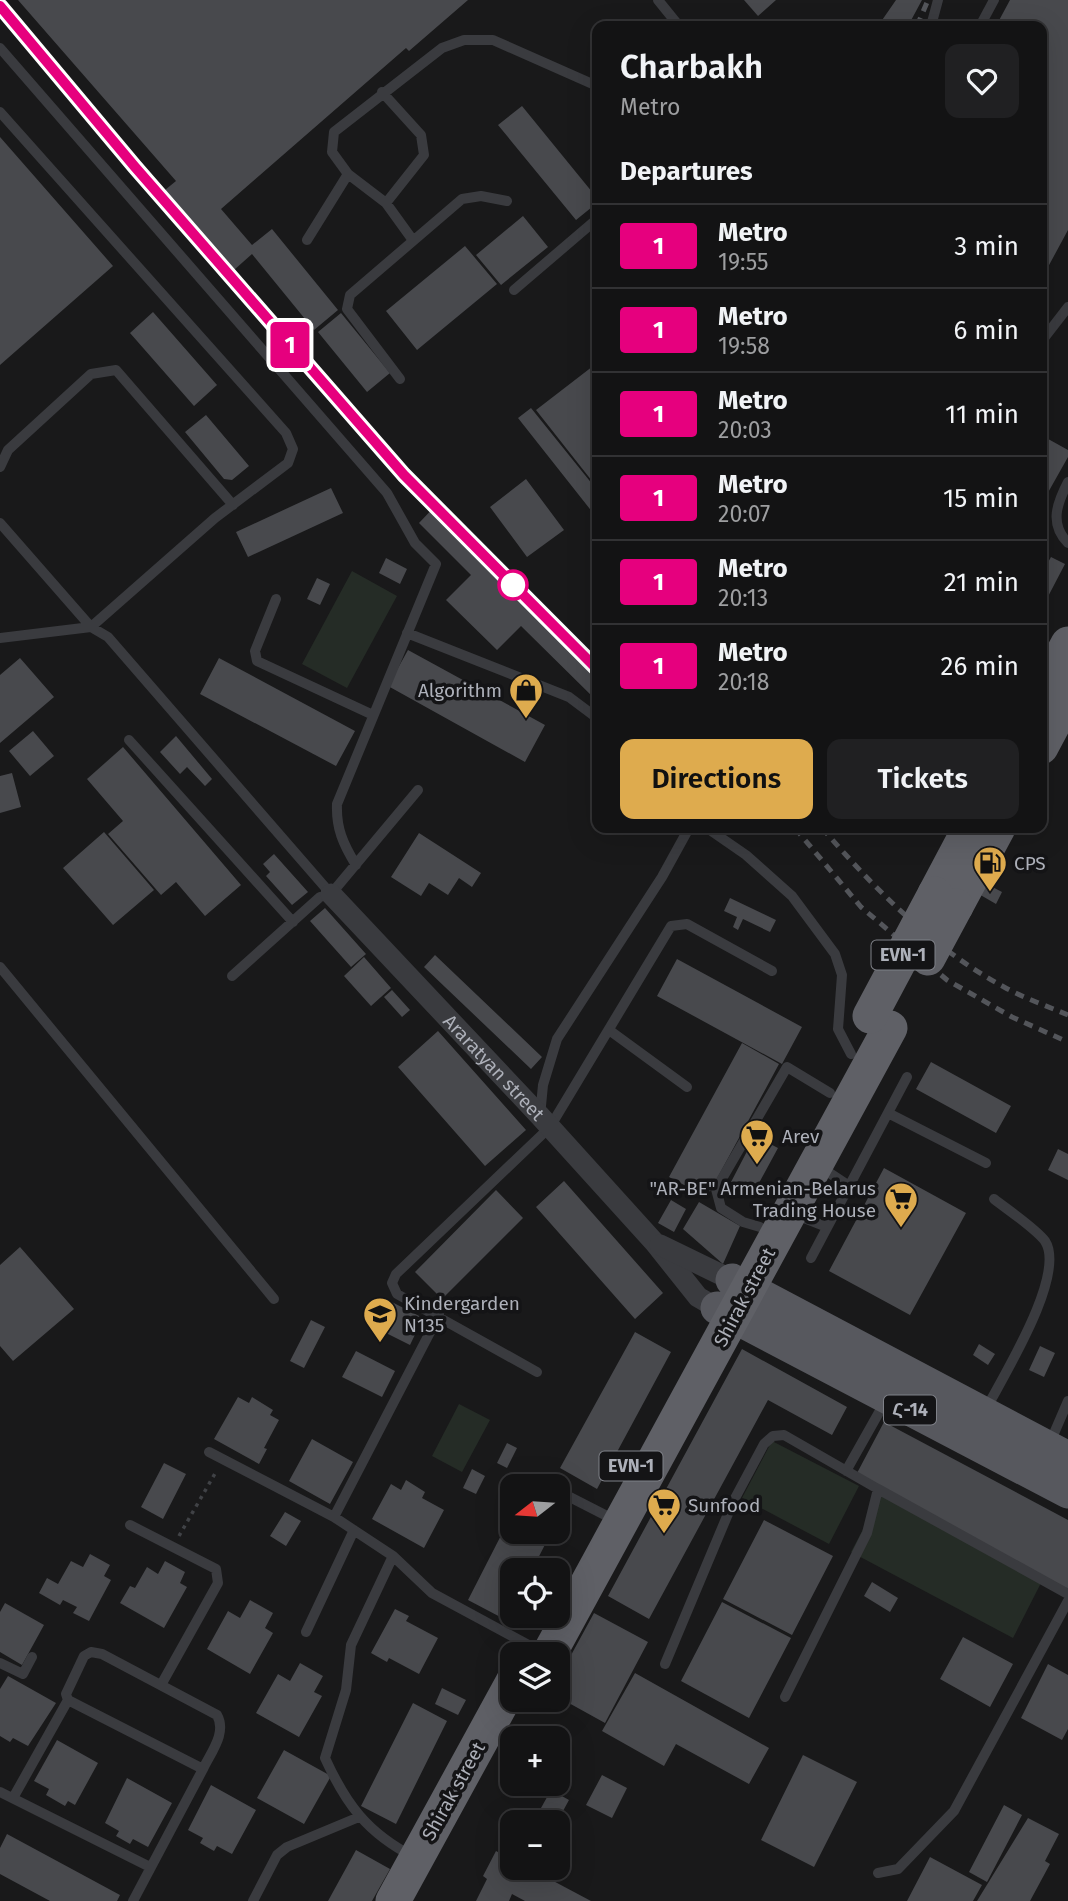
<!DOCTYPE html>
<meta charset="utf-8">
<style>
:root{--surface:#131314;--page:#202022;--text:#f1f3f6;--muted:#9d9ea0;--line:#323234;--accent:#deab4e}
body{margin:0;font-family:"Fira Sans","Noto Sans Armenian",sans-serif;background:var(--page);color:var(--text);height:100vh;display:flex;flex-direction:column;font-size:26px;white-space:nowrap}
*{box-sizing:border-box;margin:0}
p{font-size:23px;color:var(--muted)}
.icon{flex:none;width:38px;height:38px;fill:none;stroke:currentColor;stroke-width:2;stroke-linecap:round;stroke-linejoin:round}
.map{position:relative;flex:1;overflow:hidden}
.drawer{position:absolute;left:592px;top:21px;width:455px;height:812px;display:flex;flex-direction:column;background:var(--surface);border-radius:14px;box-shadow:0 7px 28px #0002,0 0 0 2px var(--line)}
.drawer>*{flex:none}
.badge{padding:0 14px;border-radius:5px;font-size:24px;line-height:46px}
.needle{width:46px;rotate:253deg}
.controls{position:absolute;left:500px;top:1474px;display:grid;gap:14px}
.controls a{display:grid;place-items:center;width:70px;height:70px;border-radius:14px;background:var(--surface);box-shadow:0 7px 28px #0002,0 0 0 2px var(--line);font-size:35px}
.map>.badge{position:absolute;translate:-50% -50%;box-shadow:0 0 0 4px #fff}
h2{padding:0 28px;font-size:26px;line-height:63px}
.round{display:grid;place-items:center;flex:none;width:74px;height:74px;border-radius:14px;background:var(--page)}
.head{display:flex;align-items:center;justify-content:space-between;height:119px;padding:0 28px}
h1{font-size:33px;font-weight:600;line-height:52px}
.cta{display:flex;gap:14px;margin-top:auto;padding:14px 28px}
.cta a{flex:1;height:80px;border-radius:14px;background:var(--accent);color:#111;font-size:28px;font-weight:600;line-height:80px;text-align:center}
.cta a+a{background:var(--page);color:var(--text)}
ul{padding:0;list-style:none}
li{display:flex;align-items:center;gap:21px;height:84px;padding:0 28px;border-top:2px solid var(--line)}
li div{flex:1}
li b{display:block;font-size:26px}
li em{font-style:normal}
li .badge{min-width:77px;font-weight:700;text-align:center}
.map>svg:first-child{display:block}
</style>
<div class="map">
<svg width="1068" height="1901" viewBox="0 0 1068 1901">
<rect width="100%" height="100%" fill="#19191a"/>
<path fill="#252c26" d="M352,571l45,25 -50,92 -45,-24z
M459,1404l31,16 -28,52 -30,-16z
M772,1441l87,45 -30,58 -87,-46z
M881,1495l161,86 -29,57 -162,-86z"/>
<path fill="#48494d" d="M18,0h450l-59,51 -3,-3 -185,161 31,36 20,-16 66,81 -24,20 -62,-76 -18,16 -69,-80 11,-9z
M744,0h32l-18,16z
M896,0h26l-14,26h-30z
M1010,0h58v230l-27,50v-254h-45z
M522,106l75,92v5l-21,17 -78,-95z
M0,137l113,129 -113,99z
M523,216l25,31 -47,38 -25,-30z
M465,246l32,38 -80,66 -31,-39z
M153,312l64,73 -23,21 -64,-73z
M341,313l49,60 -23,19 -49,-60z
M597,363v114l-5,4 -56,-71z
M531,408l62,77 4,-4v37l-79,-100z
M206,415l43,51 -17,14 -8,-1 -39,-47z
M1041,435l27,15v7l-27,48z
M526,479l38,51 -37,27 -37,-50z
M331,488l12,25 -95,44 -12,-25z
M439,502l158,156v43l-76,-75 -24,24 -51,-50 25,-25 -52,-52z
M1051,557l14,7 -24,46v-35z
M386,558l21,11 -7,15 -21,-11z
M317,578l13,6 -10,21 -13,-6z
M408,650l137,75 -20,37 -137,-76z
M20,658l34,39 -54,46v-68z
M219,658l136,73 -19,35 -136,-72z
M33,731l21,25 -24,20 -21,-25z
M176,736l36,43 -7,7 -18,-19 -7,7 -20,-22z
M123,747l118,138 -36,31 -29,-34 -15,13 -53,-61 15,-13 -36,-42z
M12,773l9,34 -21,6v-37z
M104,832l50,58 -41,35 -50,-57z
M419,833l62,40 -9,14 -13,-9 -11,17 -19,-12 -8,13 -30,-19z
M274,854l34,38 -16,13 -26,-29 4,-4 -7,-8z
M983,882l19,10 -6,12 -19,-11z
M730,898l46,22 -6,12 -27,-13 -5,11 -5,-3 4,-10 -13,-6z
M325,908l41,46 -15,13 -41,-46z
M435,955l107,102 -11,12 -107,-102z
M364,957l27,31 -20,18 -27,-30z
M677,959l125,68 -20,37 -125,-68z
M392,990l18,20 -8,7 -18,-20z
M438,1031l88,99 -41,36 -87,-99z
M742,1043l37,21 -72,133 -38,-20z
M931,1062l80,44 -15,27 -80,-44z
M755,1136l23,12 -25,46 -22,-12z
M1058,1149l10,5v26l-20,-10z
M884,1168l82,45 -56,102 -81,-44z
M564,1181l99,112 -28,26 -99,-112z
M496,1190l27,28 -81,81 -27,-27z
M671,1200l15,9 -12,23 -16,-9z
M699,1202l41,24 -17,38 -40,-35z
M20,1247l54,62 -61,52 -13,-15v-81z
M384,1298l39,20 -13,27 -40,-20z
M311,1320l14,7 -21,41 -14,-7z
M635,1332l36,20 -74,137 -37,-21z
M979,1344l16,10 -7,11 -15,-10z
M1040,1346l15,7 -11,24 -15,-7z
M742,1349l105,58 -15,28 -64,-35 -119,219 -41,-23z
M356,1351l39,20 -13,26 -40,-20z
M238,1397l11,6 3,-6 21,13 -3,5 9,5 -15,28 3,1 -8,15 -45,-25z
M884,1422l184,98v69l-212,-114z
M312,1439l41,23 -23,42 -41,-23z
M507,1443l10,5 -10,20 -10,-5z
M164,1463l22,11 -23,45 -22,-12z
M472,1469l13,7 -9,18 -13,-6z
M406,1480l19,12 -3,6 22,12 -20,38 -52,-29 19,-35 10,6z
M285,1512l16,9 -15,25 -16,-10z
M513,1512v19h39l-20,39h-19v38l-7,12 -38,-20z
M764,1520l69,36 -41,79 -69,-36z
M90,1554l20,11 -6,11 7,4 -22,41 -16,-8 4,-6 -14,-7 -3,5 -21,-12 8,-15 11,6 13,-23 12,6z
M165,1561l20,11 -5,11 7,4 -23,41 -44,-25 10,-17 5,2 12,-21 11,7z
M872,1582l26,16 -8,14 -26,-16z
M250,1600l23,13 -8,15 8,5 -23,41 -43,-25 21,-38 12,7z
M722,1602l69,36 -42,80 -68,-37z
M5,1603l39,22 -22,40 -22,-13v-40z
M395,1609l14,7 -3,5 32,17 -19,36 -30,-16 -2,4 -16,-9z
M594,1613l54,29 -43,81 -47,-26v-18z
M963,1637l50,27 -23,43 -50,-28z
M300,1663l23,13 -9,16 8,4 -23,41 -43,-24 22,-39 12,7z
M1048,1664l20,11v54l-6,11 -41,-22z
M635,1673l134,75 -20,36 -73,-40 -12,22 -62,-35z
M8,1676l48,27 -28,43 -15,-8 -3,4 -10,-6v-47z
M442,1688l24,12 -8,15 -23,-11z
M413,1703l34,18 -51,103 -35,-18z
M57,1740l41,23 -23,42 -7,-4 -3,5 -19,-11 3,-6 -15,-8z
M284,1750l47,26 -27,48 -47,-26z
M803,1755l54,27 -43,85 -53,-27z
M602,1775l25,13 -15,30 -26,-13z
M127,1778l45,25 -24,44 -15,-8 -3,5 -14,-8 3,-5 -14,-8z
M211,1785l45,25 -24,44 -15,-8 -3,5 -14,-8 3,-5 -15,-8z
M551,1790l18,10 -12,22h-12l-9,-5z
M1004,1805l18,10 -35,67 -18,-10z
M1028,1818l31,16 -14,27 5,3 -20,37h-53z
M7,1834l113,61 -3,6h-67l-50,-27v-26z
M356,1850l34,19 -18,32h-44z
M496,1851l17,9v7h14l64,34h-66l-13,-7 -3,7h-33l11,-22 -4,-3z
M930,1857l52,28 -9,16h-66z"/>
<g fill="none" stroke-linecap="round" stroke-linejoin="round">
<path stroke="#404246" stroke-width="3.5" stroke-dasharray="3.5 5" stroke-linecap="butt" d="M179,1536l38,-66"/>
<path stroke="#3a3b3f" stroke-width="10" d="M658,0l21,26
M931,26l7,-26
M980,26l14,-26
M0,48l387,445 28,50 21,21 -99,240c-1,24 6,40 19,61
M0,112l286,321 7,16 -5,14 -73,55 -124,109 -91,-104
M348,174l38,29 38,-48 -3,-20 -39,-43
M386,203l26,36
M307,240l41,-66 -16,-22 2,-20 108,-84 22,-8h29l104,46
M514,290l83,-71
M1041,342l27,-35
M400,379l-53,-70 3,-14 112,-96 19,-3 26,5
M0,467l8,-17 83,-76 25,-4 117,135
M1068,482c-11,21 -19,42 0,61
M276,599l-21,52 2,10 116,54
M407,633l162,64 28,21
M0,638l91,-11 17,10 223,257
M129,740l164,182
M707,828l39,27 46,41 43,58 7,21 -4,54 13,25
M0,967l274,332
M232,976l88,-79 11,-3 87,-104
M609,1030l78,57
M888,1113l98,50
M540,1116l3,-31 14,-46 105,-162 27,-49
M819,1166l30,20
M794,1214l33,13
M760,1227l-17,-5 -22,-14 -5,-19 71,-122 43,26
M811,1258l96,-181
M537,1372l-140,-78 -5,-11 4,-9 154,-147 121,-201 16,-2 85,47
M985,1411c17,-33 82,-136 60,-170 -10,-13 -37,-31 -51,-42
M1049,1445l19,-44
M209,1452l125,65 59,39 39,37 100,54
M846,1471l40,-71
M530,1477l17,9
M878,1489l190,105
M558,1491l47,24
M334,1517l105,-202
M130,1525l86,44 2,14 -57,102
M393,1556l-42,89 -5,45 -21,68c21,46 42,75 89,99
M306,1632l48,-102
M0,1663l23,11 9,-17
M665,1664l68,-162 31,-58 9,-8 11,-1 94,54 -11,44 -82,164
M0,1792l150,75
M13,1798l55,-98
M878,1873l20,-4 56,-58 114,-210
M133,1901l70,-132 -135,-69 -2,-6 18,-38 7,-4 11,2 115,61c10,18 -6,37 -14,54
M253,1901l24,-46 10,-8 72,-30"/>
<g stroke="#3a3b3f" stroke-width="21">
<path id="s1" d="M331,894l209,222 115,127 43,54 19,11"/>
<path d="M660,1245l72,35"/>
</g>
<path stroke="#57585e" stroke-width="33" d="M732,1280l336,178
M717,1308l351,184"/>
<path stroke="#5f6066" stroke-width="35" d="M1041,694l27,-50
M1041,747l27,-51
M935,894l35,-66
M956,906l42,-78
M549,1654l341,-626
M393,1901l120,-219"/>
<path stroke="#53555a" stroke-width="5" stroke-dasharray="9 7" stroke-linecap="butt" d="M0,6l135,161 269,309 193,193
M917,26l11,-26
M795,828l66,79 86,73 65,37 56,25
M822,828c52,60 111,121 182,159 20,11 43,19 64,28"/>
<path stroke="#5f6066" stroke-width="35" d="M928,958l28,-52
M870,1016l65,-122"/>
</g>
<g fill="none" stroke-linecap="round" stroke-linejoin="round">
<g stroke="#fff" stroke-width="16">
<path id="line" d="M0,6l135,161 269,308 193,194"/>
</g>
<use href="#line" stroke="#e6007e" stroke-width="10"/>
</g>
<defs>
<g id="shop-pin" transform="scale(1.75)"><path d="M0 17L-7.5 6A9.5 9.5 0 1 1 7.5 6Z" fill="#deab4e" stroke="#141416"/><path d="M-5-2.5h2.3a2.7 3.5 0 0 1 5.4 0H5L5.5 6h-11ZM-1.5-2.5h3a1.5 2.3 0 0 0-3 0Z" fill="#111"/></g>
<g id="fuel-pin" transform="scale(1.75)"><path d="M0 17L-7.5 6A9.5 9.5 0 1 1 7.5 6Z" fill="#deab4e" stroke="#141416"/><path d="M-5.5-6h7V0h2V4h1.3V-2.5L3-4.5l.8-.8L6-3V5H2.5V1h-1V6h-7ZM-4.2-4.7v3.2H.2V-4.7Z" fill="#111"/></g>
<g id="supermarket-pin" transform="scale(1.75)"><path d="M0 17L-7.5 6A9.5 9.5 0 1 1 7.5 6Z" fill="#deab4e" stroke="#141416"/><path d="M-6-5.5h2.5l.6 2H6L4.5 2H-2.5L-4.4-4H-6ZM-1.5 3.2a1.3 1.3 0 1 0 .1 0ZM3 3.2a1.3 1.3 0 1 0 .1 0Z" fill="#111"/></g>
<g id="school-pin" transform="scale(1.75)"><path d="M0 17L-7.5 6A9.5 9.5 0 1 1 7.5 6Z" fill="#deab4e" stroke="#141416"/><path d="M0-5L7-2L0 1L-7-2ZM-4 1L0 2.5L4 1V4Q0 6-4 4Z" fill="#111"/></g>
</defs>
<g fill-rule="evenodd">
<use href="#shop-pin" x="526" y="690"/>
<use href="#fuel-pin" x="990" y="863"/>
<use href="#supermarket-pin" x="757" y="1136"/>
<use href="#supermarket-pin" x="901" y="1199"/>
<use href="#school-pin" x="380" y="1314"/>
<use href="#supermarket-pin" x="664" y="1505"/>
</g>
<circle fill="#fff" stroke="#e6007e" stroke-width="3.5" cx="513" cy="585" r="14"/>
<g text-anchor="middle" stroke-width="7" stroke-linejoin="round" paint-order="stroke">
<g fill="#141416" stroke="#7f8188" stroke-width="2">
<rect x="871.5" y="940.5" width="63" height="29" rx="5"/>
<rect x="884" y="1395.5" width="52" height="29" rx="5"/>
<rect x="599.5" y="1451.5" width="63" height="29" rx="5"/>
</g>
<g font-size="18" font-weight="bold" fill="#adb0b9">
<text x="903" y="961">EVN-1</text>
<text x="910" y="1416">Հ-14</text>
<text x="631" y="1472">EVN-1</text>
</g>
<g font-size="19" fill="#adb0b9" stroke="#141416" text-anchor="start">
<text x="502" y="697" text-anchor="end">Algorithm</text>
<text x="1014" y="870">CPS</text>
<text x="782" y="1143">Arev</text>
<text x="876" y="1195" text-anchor="end">"AR-BE" Armenian-Belarus<tspan x="876" dy="22">Trading House</tspan></text>
<text x="404" y="1310">Kindergarden<tspan x="404" dy="22">N135</tspan></text>
<text x="688" y="1512">Sunfood</text>
</g>
<g font-size="19" fill="#adb0b9" stroke="#141416">
<text dy="7" stroke="none"><textPath href="#s1" startOffset="238">Araratyan street</textPath></text>
<text transform="translate(744 1297) rotate(-62)" y="7">Shirak street</text>
<text transform="translate(453 1791) rotate(-61)" y="7">Shirak street</text>
</g>
</g>
</svg>
<div class="controls">
<a><svg class="needle" viewBox="-14 -14 28 28"><path d="M0-13l5 13h-10z" fill="#e53935"/><path d="M0 13l5-13h-10z" fill="#9d9ea0"/></svg></a>
<a><svg class="icon" aria-label="locate" viewBox="0 0 24 24"><circle cx="12" cy="12" r="6"/><path d="M12 2v4M12 18v4M2 12h4M18 12h4"/></svg></a>
<a><svg class="icon" aria-label="layers" viewBox="0 0 24 24"><path d="M12 4l9 5-9 5-9-5zM3 14l9 5 9-5"/></svg></a>
<a>+</a>
<a>−</a>
</div>
<b class="badge" style="left:290px;top:345px;background:#e6007e;color:#fff">1</b>
<section class="drawer">
<div class="head"><div><h1>Charbakh</h1><p>Metro</p></div><a class="round"><svg class="icon" aria-label="heart" viewBox="0 0 24 24"><path d="M12 20l-8-8c-3-5 5-10 8-4 3-6 11-1 8 4z"/></svg></a></div>
<h2>Departures</h2>
<ul>
<li><span class="badge" style="background:#e6007e;color:#fff">1</span><div><b>Metro</b><p>19:55</p></div><em>3 min</em></li>
<li><span class="badge" style="background:#e6007e;color:#fff">1</span><div><b>Metro</b><p>19:58</p></div><em>6 min</em></li>
<li><span class="badge" style="background:#e6007e;color:#fff">1</span><div><b>Metro</b><p>20:03</p></div><em>11 min</em></li>
<li><span class="badge" style="background:#e6007e;color:#fff">1</span><div><b>Metro</b><p>20:07</p></div><em>15 min</em></li>
<li><span class="badge" style="background:#e6007e;color:#fff">1</span><div><b>Metro</b><p>20:13</p></div><em>21 min</em></li>
<li><span class="badge" style="background:#e6007e;color:#fff">1</span><div><b>Metro</b><p>20:18</p></div><em>26 min</em></li>
</ul>
<div class="cta"><a>Directions</a><a>Tickets</a></div>
</section>
</div>
